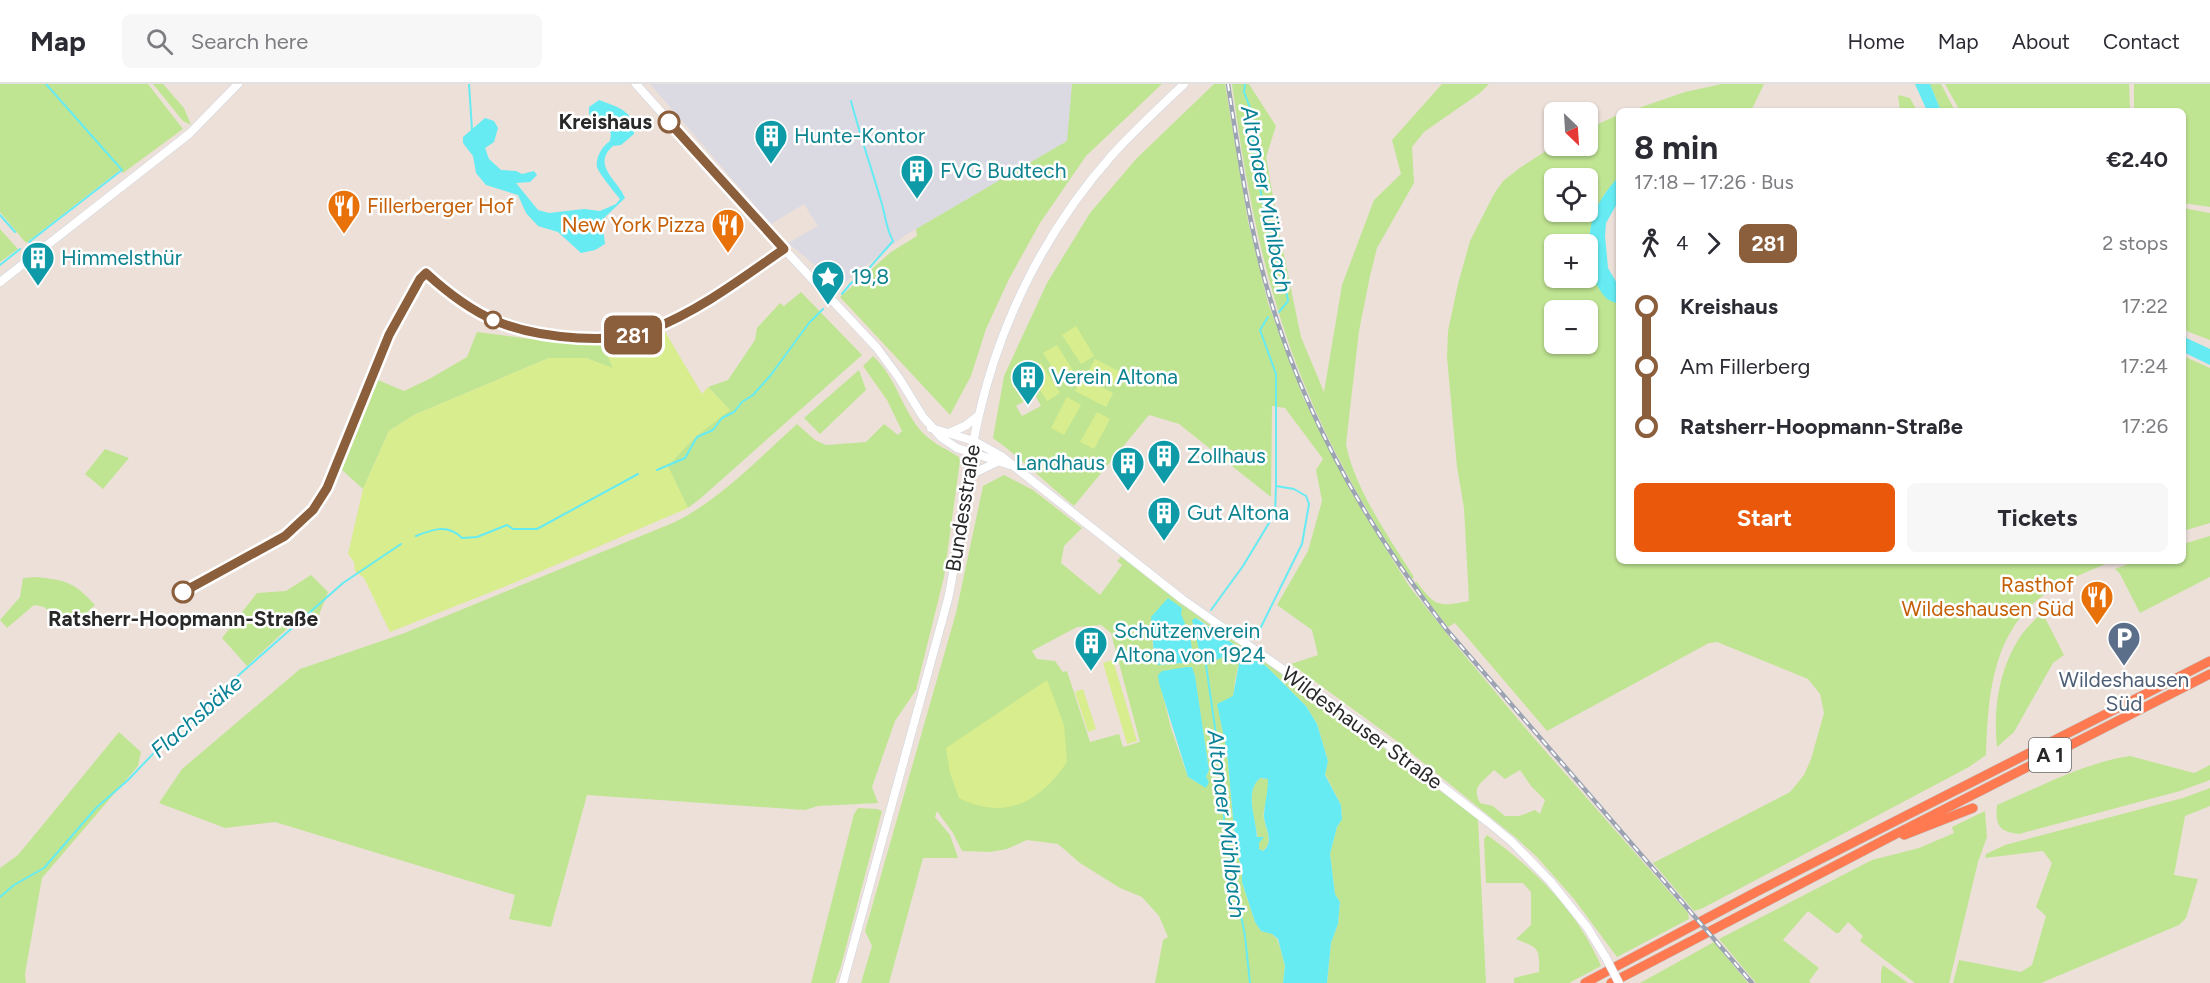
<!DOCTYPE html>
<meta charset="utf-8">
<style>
:root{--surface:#fff;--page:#f7f7f7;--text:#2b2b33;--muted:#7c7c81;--line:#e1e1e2;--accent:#ea580c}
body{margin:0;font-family:Figtree,sans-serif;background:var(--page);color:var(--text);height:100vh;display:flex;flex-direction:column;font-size:22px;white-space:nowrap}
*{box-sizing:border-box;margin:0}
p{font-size:20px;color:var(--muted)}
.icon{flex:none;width:33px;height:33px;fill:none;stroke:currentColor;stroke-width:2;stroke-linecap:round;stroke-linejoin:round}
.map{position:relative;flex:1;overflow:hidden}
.side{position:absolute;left:1616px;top:24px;width:570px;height:456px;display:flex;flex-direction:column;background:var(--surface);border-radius:9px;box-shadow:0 2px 4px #0004}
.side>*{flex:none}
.badge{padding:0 12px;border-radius:9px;font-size:21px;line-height:39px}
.needle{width:39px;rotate:155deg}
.controls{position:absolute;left:1544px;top:18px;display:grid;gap:12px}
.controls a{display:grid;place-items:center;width:54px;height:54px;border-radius:9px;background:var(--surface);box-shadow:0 2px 4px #0004;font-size:30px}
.map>.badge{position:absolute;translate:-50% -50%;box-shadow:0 0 0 3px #fff}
.legs{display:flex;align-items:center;gap:9px;height:66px;padding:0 18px;font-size:20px}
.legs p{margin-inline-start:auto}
.head{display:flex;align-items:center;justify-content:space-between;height:102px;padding:0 18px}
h1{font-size:33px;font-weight:700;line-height:45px}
.cta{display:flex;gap:12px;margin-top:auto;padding:12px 18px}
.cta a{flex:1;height:69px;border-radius:9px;background:var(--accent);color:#fff;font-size:24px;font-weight:700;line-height:69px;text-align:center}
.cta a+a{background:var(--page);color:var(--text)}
ul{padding:0 18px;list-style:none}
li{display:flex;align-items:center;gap:21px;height:60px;font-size:22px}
li i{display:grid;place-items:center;width:9px;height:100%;margin:0 8px;background:currentColor}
li i::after{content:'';width:15px;height:15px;margin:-8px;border:4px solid;border-radius:50%;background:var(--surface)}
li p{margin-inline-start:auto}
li:first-child i{background:linear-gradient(#0000 50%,currentColor 0)}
li:last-child i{background:linear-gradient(currentColor 50%,#0000 0)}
header{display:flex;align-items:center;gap:36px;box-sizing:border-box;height:84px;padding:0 30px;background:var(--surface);border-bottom:2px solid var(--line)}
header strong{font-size:28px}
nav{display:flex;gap:33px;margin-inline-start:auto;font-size:21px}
.search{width:420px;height:54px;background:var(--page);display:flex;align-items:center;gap:15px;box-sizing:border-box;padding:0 21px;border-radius:9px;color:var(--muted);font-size:22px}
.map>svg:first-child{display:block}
</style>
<header>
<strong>Map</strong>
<div class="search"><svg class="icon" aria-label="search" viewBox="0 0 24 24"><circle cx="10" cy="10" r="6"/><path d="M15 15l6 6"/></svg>Search here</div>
<nav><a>Home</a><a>Map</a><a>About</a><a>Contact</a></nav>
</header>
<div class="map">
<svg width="2210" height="899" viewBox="0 0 2210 899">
<rect width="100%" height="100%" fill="#ece0d9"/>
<path fill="#dbdae3" d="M650,0h422l-4,57 -164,95 -68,53 -25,-27 -23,-19 30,-17 -14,-22 -33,20z"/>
<path fill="#c0e592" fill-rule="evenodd" d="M0,0h148l35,45 -60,44 -3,-3 -94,73 -26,-31z
M153,0h10l21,24 7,17 -8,-4z
M1072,0h90l-76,72 -46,67 -31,56 -23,50 -15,47 -21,39 -110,-118 51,-45 26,-16 -1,-7 151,-88z
M1214,0h11l23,137 20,82 35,94 48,95 58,94 47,59 77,92 155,176 1,6 -72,38 -43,-58 -38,-43 -21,-19 -121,-98 -103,-75 27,-9 -6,-25 -35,-25 31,-54 14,-50 -6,-31 7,-11 -38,-51 -13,-2 -1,91 -92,-73 -30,-9 -75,91c-27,-22 -52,-47 -81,-68l11,-62 43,-93 43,-70 46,-54zM1035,311l6,11 -19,10 -6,-10zM1494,686l11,9 15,-9 11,16 14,14 -5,14 -5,-4 -16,6h-14l-12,-10 -13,-3c-9,-17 2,-20 14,-33z
M1232,0h17l27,42 -10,31 13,74 22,106 23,55 18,-107 32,-85 27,-26 -9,-34 50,-56h47l-9,9 -56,39 -12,15 2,36 -37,65 -7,28 -11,55 -13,113c8,44 44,95 68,133l-3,3c-39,-60 -76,-121 -103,-187 -42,-99 -62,-203 -76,-309z
M1722,0h42l-13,27h-121l55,-19z
M1930,0h11l14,27h-14z
M1945,0h184l1,27h-170z
M2134,0h76v123l-27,-4 -1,-92h-48z
M1898,11l12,3 7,13h-17z
M1618,31v62l-15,19 -14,56 5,26 12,20 12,6v257h495c-26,11 -55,21 -77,40 -45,39 -48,99 -50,154l-17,12 -266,141 -9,3 -41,-48 137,-71 14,-17 7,-16 13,-46 -4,-19 -12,-15 -91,-37 -8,1 -162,88 -92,-108 -7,4 -34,-43 2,-3c20,26 21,26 53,20l-5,-93 -7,-41 -10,-110 1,-26 10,-47 12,-43 24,-47 9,-13 18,-14 33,-21h33v-17zM1554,94h33v34h-33zM1554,160h33v34h-33zM1554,226h33v34h-33z
M2183,124l27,5v127l-21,-8 -6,-4z
M0,145l18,20 -18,13z
M801,208l61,63 -161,143 -13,10 -21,-42 26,-27 36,-30 -21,-22 20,-7 27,-40 2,-12 23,-25 4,3z
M477,248l54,7 71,4 12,26 -28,-11h-37l-135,57 -25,16 -26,58 -21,-19 36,-90 26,11 27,-13 36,-21z
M873,272c24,22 30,57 51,78 11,11 23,15 35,23l1,4 -16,116 -28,113 -21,31 -23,66 6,16 -60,3 -13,4 -218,-15 -36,132 -42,-8 6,-24 -240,-73 -50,6 -66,-25 23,-34 118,-100 102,-35 273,-112c46,-23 84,-64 122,-98l18,16 11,5 40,-3 18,-18 14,11 4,-4 -15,-31 -24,-34z
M2183,272l27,12v155l-27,8z
M859,286l7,20 -46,44 -16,-16z
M105,365l24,9 -26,31 -18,-15z
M1004,391l29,15 49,38 -18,18 -3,17 39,32 22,-30 -5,-4 4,-4 88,67 115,79 154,116 8,164h-159l4,-40 7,-19 2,-22 -5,-8 -5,-40 7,-27 5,-8 -1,-14 -16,-31 3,-13 -11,-37 -11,-18 -40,-40 -13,-8h-13l-5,23 -8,71 9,99 6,17v14l13,40 6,9 11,3 5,5 3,8 5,19 -2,17h-128l8,-43 5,-3 -9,-21 -17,-19 -22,-9 -40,-25 -22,-19 -31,-4 -20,9 -17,3 -28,-1 -9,-18 -16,-22 -2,6 15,18 8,23h-35l-34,125h-28l11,-37 -7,-15 91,-318 27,-127zM1197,534l6,4 36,26 -25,13 -12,2zM1101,541l10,8 29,109 -17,5 -4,-13 -29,8 -23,-71 -4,1 -8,-11 -18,-2 -5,-8 45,-24zM1190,552l4,26 -35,3 -5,-10 -2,-18zM1194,589l15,97 -3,7 -10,5 -8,-5 -17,-49 -13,-53z
M2210,452v41l-70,36 -20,-39 -5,-5 21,-8h46l1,-17z
M311,491l17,17 -13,33 -27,3 -41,38 -25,-28 35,-45 29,-2z
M35,493c31,3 39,5 60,28l-18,17 -16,-1 -17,-14 -10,-2 -27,23 -7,-8 20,-23 3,-19z
M2042,528l22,43 -11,8 -39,69 -17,15c-4,-38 2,-78 23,-110 6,-9 15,-17 22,-25z
M119,648l22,20 -3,14 -96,112 -17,96 1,9h-26v-115l18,-13z
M2130,672l64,17 16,-8v15l-30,11 -161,43c-20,-2 -24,-9 -22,-29 43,-18 86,-42 133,-49z
M1260,694l8,1c0,5 1,10 0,15 -1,8 -6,16 -4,25 2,11 10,23 -1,32l-4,-2c0,-21 -17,-56 1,-71z
M2210,704v18l-25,10 -11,59 24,4 -12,39 -7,7 -138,58h-88l6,-23 62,12 11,-7 14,-49 -10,-9 16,-44 -9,-12 -58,7 1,-4 19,-9 178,-47z
M858,724l19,1 5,2 -41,155 -6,17h-24l43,-169z
M1985,727l2,26 -9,25 -29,121h-34l-55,-42 3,-5 -15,-14 -9,11h-3l-28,-22 -25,29 36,28 -10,13 2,2h-55l-37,-44 153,-79 47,-12 35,-15 -2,-6z
M1487,751c47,33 91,77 114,131l-32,17h-55v-5l25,-6c1,-25 -1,-24 -23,-33l15,-14v-33l-8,-9h-37l-2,-44z
M1714,858l34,41h-108z
M1883,881l25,18h-27v-12z"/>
<path fill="#d8ed8d" d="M1076,242l18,30 -13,8 -19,-29z
M664,246l38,64 6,-7 22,23 -37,29 -25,27 20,42 -172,74 -126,50 -26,-54 -9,-7 -1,-9 -6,-8 15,-65 26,-58 25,-16 135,-57h37l27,10 -11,-25 40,-4z
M1057,261l18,29 -13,9 -19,-30z
M1095,275l31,16 -7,13 -31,-16z
M1041,279l19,30 -13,8 -19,-30z
M1082,293l31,16 -7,14 -31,-16z
M1067,313l14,8 -17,30 -13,-7z
M1097,328l13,7 -16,30 -14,-7z
M1113,576l24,81 -10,3 -24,-81z
M1047,596l17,45 3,37c-27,40 -61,59 -108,36l-9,-25 -4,-25z
M1083,605l13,40 -8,3 -13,-40z"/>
<path fill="#66ebf3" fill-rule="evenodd" d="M1915,0h15l11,27h-14z
M599,16c19,7 36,11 35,34l-13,11 -8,1c-22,19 5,34 12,52l-23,22 3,24 -10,6 -14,3 -23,-21 -20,-6 -12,-13 -8,-18 -32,-10 -10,-12 -3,-17 -10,-13v-6l22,-19 9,3 4,7 -4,14 -9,6 4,11 12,11 15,1 6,3 12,-3 3,4 -7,7 -14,1 22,27 11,3 35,-4 16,2 16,-7 4,-5c-5,-6 -22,-27 -23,-32 -2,-9 6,-22 13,-26l1,-7 -4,-8 -13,-6 -5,-6v-7z
M1618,93v25l-12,21 -1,13 3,32 10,17v19c-3,-2 -9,-3 -12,-6 -18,-19 -20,-53 -14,-77 4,-17 15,-31 26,-44z
M2182,252l28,13v16l-27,-13z
M1168,514l14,10 -1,6 9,22 4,26 -36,3 -4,-10 -3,-38z
M1196,534l43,30c-8,9 -20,8 -28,16l-9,-1 -10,-43z
M1244,572l9,2 13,8 40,40 11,18 11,37 -3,14 16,30 1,14 -5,8 -7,27 5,40 5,8 -2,22 -7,19 -4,40h-44l2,-17 -7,-27 -6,-5 -11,-3 -6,-9 -13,-40v-14l-6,-17 -9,-99 -10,-48 16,-8 7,-38zM1260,694l8,1c0,13 -3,23 -4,35 -1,12 12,27 -1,37l-4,-2v-6l5,-6h-7c-1,-19 -13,-45 3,-59z
M1187,583h5l3,9 14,94 -3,7 3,5 -3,6 -18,-11 -29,-94 -1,-8 4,-4z"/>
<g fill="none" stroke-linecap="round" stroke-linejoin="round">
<path stroke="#66ebf3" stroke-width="2" d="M469,0l3,46
M1245,0l-1,8 8,21 3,49 16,83 12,28 5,28 -9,11
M0,131l15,17
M29,158l93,-72 -76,-86
M0,181l20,-16
M842,210l9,-11 12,-8 30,-34c-8,-15 -7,-25 -12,-40 -10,-34 -21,-66 -30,-100
M657,386l28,-12 12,-21 16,-7 9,-12 12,-6 8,-10 11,-7 17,-19 39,-53 14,-14
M416,452c17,-7 32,-12 46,2l15,-1 30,-12 6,4h24l101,-55
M1211,526l32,-44 32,-53 1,-27
M1255,555l47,-95 7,-40 -3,-8 -12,-7 -18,-3v-112l-16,-44 8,-13
M1207,579l-1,2 18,125v36l21,110 5,47
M0,813l14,-12 30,-17 52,-60 32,-28 44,-46 19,-11 49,-49 103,-91 58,-39"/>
<g stroke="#ced6e2" stroke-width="9">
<path id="secondary" d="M636,0l148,165 93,99 22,30 24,39 19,21 15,10 53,17
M0,198l189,-148 49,-50
M931,344l43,13 27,15 181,143 182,127 124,96 23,19 39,40 37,46 19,31
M949,349l16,-7 13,-10
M968,392l29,-14
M843,899l105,-384c13,-61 17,-124 31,-184 22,-96 68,-187 134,-261 22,-24 47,-47 71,-70"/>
</g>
<g stroke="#c3c3c3" stroke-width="10">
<path id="highway" d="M1904,751l69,-27
M1585,899l173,-92 452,-230
M1611,899l279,-146 320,-163"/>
</g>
<use href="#secondary" stroke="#fff" stroke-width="8"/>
<use href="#highway" stroke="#ff7951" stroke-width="9"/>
<g stroke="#9ca4b4" stroke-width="4.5">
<path id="rail" d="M1228,0c10,65 19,129 36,193 35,130 100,247 183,353l305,353"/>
</g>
<use href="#rail" stroke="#fff" stroke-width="2" stroke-dasharray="7" stroke-linecap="butt"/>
<g stroke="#ced6e2" stroke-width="9" stroke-linecap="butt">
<path id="secondary-bridge" d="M1606,874l13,25"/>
</g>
<use href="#secondary-bridge" stroke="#fff" stroke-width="8"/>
</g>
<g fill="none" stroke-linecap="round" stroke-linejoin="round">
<g stroke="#fff" stroke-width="14">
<path id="line-1" d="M183,508l102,-56 28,-26 14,-22 62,-153 31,-56 6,-6c49,45 86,61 152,65 24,1 49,1 72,-8 49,-19 91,-51 134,-81l-115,-127"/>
</g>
<use href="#line-1" stroke="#8b5e3c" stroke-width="9"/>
</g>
<defs>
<g id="building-pin" transform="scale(1.725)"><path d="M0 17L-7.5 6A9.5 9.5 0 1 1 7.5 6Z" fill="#0f9aa8" stroke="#fff"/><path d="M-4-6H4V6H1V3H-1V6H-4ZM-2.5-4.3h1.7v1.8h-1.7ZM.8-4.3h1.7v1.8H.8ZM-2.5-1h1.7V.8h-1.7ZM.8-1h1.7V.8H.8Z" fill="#fff"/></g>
<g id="restaurant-pin" transform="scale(1.725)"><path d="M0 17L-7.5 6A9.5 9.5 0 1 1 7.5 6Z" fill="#e8710a" stroke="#fff"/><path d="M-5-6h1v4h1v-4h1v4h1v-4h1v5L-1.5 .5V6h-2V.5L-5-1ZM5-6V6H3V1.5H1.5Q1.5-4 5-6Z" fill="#fff"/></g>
<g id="sight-pin" transform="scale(1.725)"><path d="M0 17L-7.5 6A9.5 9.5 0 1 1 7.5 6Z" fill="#0f9aa8" stroke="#fff"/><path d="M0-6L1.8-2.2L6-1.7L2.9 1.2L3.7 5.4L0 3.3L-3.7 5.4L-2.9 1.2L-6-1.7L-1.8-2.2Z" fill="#fff"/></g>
<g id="parking-pin" transform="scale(1.725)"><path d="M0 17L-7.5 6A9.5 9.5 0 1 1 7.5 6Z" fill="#5c6f8a" stroke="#fff"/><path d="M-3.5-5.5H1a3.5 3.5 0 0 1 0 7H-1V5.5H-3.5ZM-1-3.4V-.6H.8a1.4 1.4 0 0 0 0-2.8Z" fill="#fff"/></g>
</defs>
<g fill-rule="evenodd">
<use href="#building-pin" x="771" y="52"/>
<use href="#building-pin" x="917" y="87"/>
<use href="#restaurant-pin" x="344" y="122"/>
<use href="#restaurant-pin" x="728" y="141"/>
<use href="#building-pin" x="38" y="174"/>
<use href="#sight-pin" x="828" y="193"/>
<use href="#building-pin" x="1028" y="293"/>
<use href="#building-pin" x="1164" y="372"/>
<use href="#building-pin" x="1128" y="379"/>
<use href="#building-pin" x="1164" y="429"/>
<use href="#restaurant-pin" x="2097" y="513"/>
<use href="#parking-pin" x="2124" y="554"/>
<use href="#building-pin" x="1091" y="559"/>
</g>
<g fill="#fff" stroke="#8b5e3c" stroke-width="3">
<circle cx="669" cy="38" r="10"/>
<circle cx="493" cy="236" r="8"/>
<circle cx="183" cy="508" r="10"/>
</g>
<g text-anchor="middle" stroke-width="5" stroke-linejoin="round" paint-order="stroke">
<rect fill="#fff" stroke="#686868" stroke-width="1.5" x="2029" y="654" width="42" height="34" rx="4.5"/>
<g font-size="20" font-weight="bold" fill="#282828">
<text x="2050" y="678">A 1</text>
</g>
<g font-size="21" font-weight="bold" fill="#282828" stroke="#fff" text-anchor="end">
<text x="652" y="45">Kreishaus</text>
<text x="183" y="542" text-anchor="middle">Ratsherr-Hoopmann-Straße</text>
</g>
<g font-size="21" fill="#0d838f" stroke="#fff" text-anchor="start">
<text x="794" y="59">Hunte-Kontor</text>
<text x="940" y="94">FVG Budtech</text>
<text x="61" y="181">Himmelsthür</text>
<text x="851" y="200">19,8</text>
<text x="1051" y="300">Verein Altona</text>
<text x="1187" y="379">Zollhaus</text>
<text x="1105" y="386" text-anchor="end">Landhaus</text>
<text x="1187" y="436">Gut Altona</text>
<text x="1114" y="554">Schützenverein<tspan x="1114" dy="24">Altona von 1924</tspan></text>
</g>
<g font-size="21" fill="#c56008" stroke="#fff" text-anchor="end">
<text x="367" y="129" text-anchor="start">Fillerberger Hof</text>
<text x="705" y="148">New York Pizza</text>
<text x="2074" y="508">Rasthof<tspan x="2074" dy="24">Wildeshausen Süd</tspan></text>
</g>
<g font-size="21" fill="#282828" stroke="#fff">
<text transform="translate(963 424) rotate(-81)" y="7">Bundesstraße</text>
<text transform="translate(1362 644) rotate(36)" y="7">Wildeshauser Straße</text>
</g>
<g font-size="21" fill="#4e5e75" stroke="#fff">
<text x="2124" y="603">Wildeshausen<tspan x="2124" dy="24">Süd</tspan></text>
</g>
<g font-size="22" font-style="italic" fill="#088296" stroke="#fff">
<text transform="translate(1267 115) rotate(79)" y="8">Altonaer Mühlbach</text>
<text transform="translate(196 632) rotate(-41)" y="8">Flachsbäke</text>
<text transform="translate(1227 740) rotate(83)" y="8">Altonaer Mühlbach</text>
</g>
</g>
</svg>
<div class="controls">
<a><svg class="needle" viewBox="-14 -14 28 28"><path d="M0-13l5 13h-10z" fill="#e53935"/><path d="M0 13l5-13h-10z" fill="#7c7c81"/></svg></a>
<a><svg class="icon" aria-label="locate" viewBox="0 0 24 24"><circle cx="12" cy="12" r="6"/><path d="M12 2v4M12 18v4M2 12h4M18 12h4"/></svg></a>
<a>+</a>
<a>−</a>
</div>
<b class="badge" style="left:633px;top:251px;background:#8b5e3c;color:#fff">281</b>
<section class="side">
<div class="head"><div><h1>8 min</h1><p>17:18 – 17:26 · Bus</p></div><b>€2.40</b></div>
<div class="legs"><svg class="icon" aria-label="walk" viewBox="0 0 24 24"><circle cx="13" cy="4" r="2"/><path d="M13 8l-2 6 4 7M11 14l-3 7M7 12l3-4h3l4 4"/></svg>4<svg class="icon" aria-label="forward" viewBox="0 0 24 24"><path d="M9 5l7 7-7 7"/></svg><b class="badge" style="background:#8b5e3c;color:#fff">281</b><p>2 stops</p></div>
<ul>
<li><i style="color:#8b5e3c"></i><b>Kreishaus</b><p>17:22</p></li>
<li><i style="color:#8b5e3c"></i><span>Am Fillerberg</span><p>17:24</p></li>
<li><i style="color:#8b5e3c"></i><b>Ratsherr-Hoopmann-Straße</b><p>17:26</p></li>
</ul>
<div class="cta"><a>Start</a><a>Tickets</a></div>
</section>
</div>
